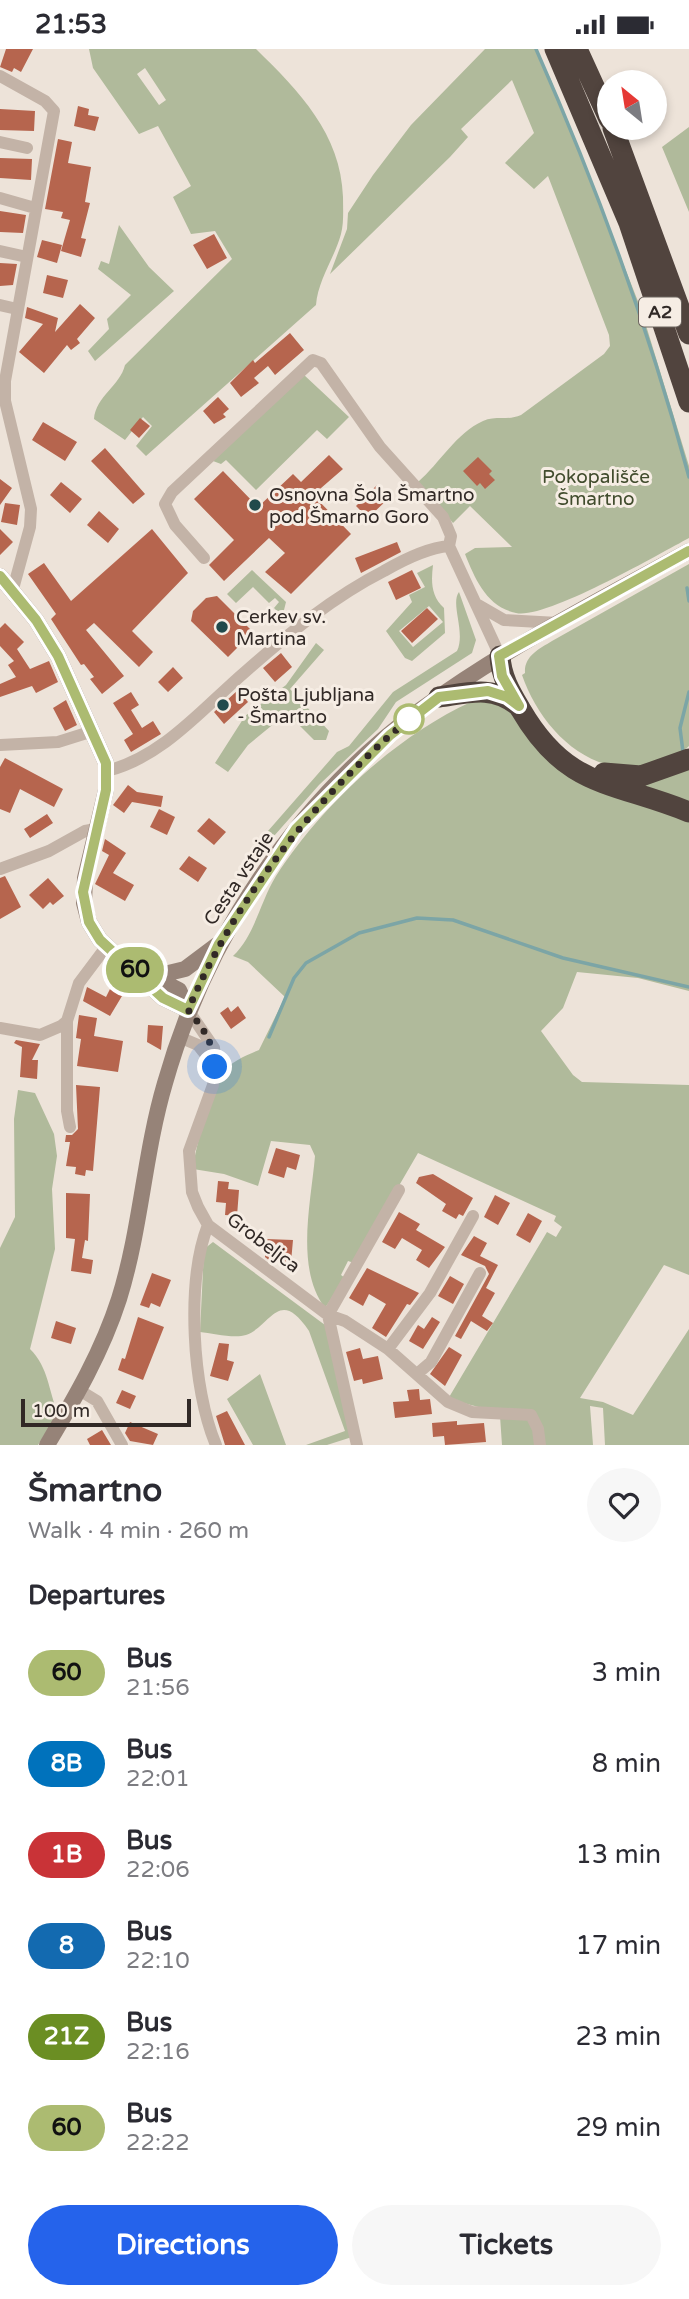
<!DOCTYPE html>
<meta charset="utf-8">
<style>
:root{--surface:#fff;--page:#f7f7f7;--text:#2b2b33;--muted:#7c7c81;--accent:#2563eb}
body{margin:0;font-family:"Varela Round",sans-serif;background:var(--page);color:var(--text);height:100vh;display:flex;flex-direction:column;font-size:26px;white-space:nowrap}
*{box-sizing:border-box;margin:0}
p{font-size:23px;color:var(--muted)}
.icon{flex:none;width:38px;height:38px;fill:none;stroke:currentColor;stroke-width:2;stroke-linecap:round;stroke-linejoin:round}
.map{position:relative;height:1396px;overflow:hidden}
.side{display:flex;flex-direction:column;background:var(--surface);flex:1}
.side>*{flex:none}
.badge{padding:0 14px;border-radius:23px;font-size:24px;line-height:46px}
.needle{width:46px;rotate:330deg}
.fabs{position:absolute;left:597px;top:21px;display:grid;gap:14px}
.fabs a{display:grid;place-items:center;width:70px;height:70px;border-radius:50%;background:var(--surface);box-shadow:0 4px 10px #0003;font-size:35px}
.scale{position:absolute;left:21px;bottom:18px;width:170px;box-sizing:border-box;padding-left:7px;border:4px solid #312926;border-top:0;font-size:19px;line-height:24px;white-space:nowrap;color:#312926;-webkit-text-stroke:5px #f6ede4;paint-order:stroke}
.you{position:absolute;width:35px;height:35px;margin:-18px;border:5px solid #fff;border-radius:50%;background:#1a73e8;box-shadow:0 0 0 10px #1a73e833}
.map>.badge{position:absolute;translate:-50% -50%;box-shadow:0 0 0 4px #fff}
h2{padding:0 28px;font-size:26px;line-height:63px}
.round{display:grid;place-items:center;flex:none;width:74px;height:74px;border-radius:37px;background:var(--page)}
.headline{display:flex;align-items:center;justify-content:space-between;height:119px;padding:0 28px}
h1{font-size:33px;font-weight:700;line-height:52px}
.cta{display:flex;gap:14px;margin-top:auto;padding:14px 28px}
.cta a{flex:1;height:80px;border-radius:42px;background:var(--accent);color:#fff;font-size:28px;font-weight:700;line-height:80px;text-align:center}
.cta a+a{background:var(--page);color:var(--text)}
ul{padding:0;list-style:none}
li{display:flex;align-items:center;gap:21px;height:91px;padding:0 28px}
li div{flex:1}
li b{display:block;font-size:26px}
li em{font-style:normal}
li .badge{min-width:77px;font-weight:700;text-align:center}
.status{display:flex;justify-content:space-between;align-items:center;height:49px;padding:0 35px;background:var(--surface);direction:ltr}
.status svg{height:19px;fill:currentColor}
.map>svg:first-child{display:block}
</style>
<div class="status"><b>21:53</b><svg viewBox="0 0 49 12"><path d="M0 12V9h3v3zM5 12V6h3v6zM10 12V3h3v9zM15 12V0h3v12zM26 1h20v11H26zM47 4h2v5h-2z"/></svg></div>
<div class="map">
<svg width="689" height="1396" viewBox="0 0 689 1396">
<rect width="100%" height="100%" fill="#ede3d9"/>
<path fill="#b0ba9b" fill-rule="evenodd" d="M89,0h167c43,42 85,85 87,148 0,12 1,26 -2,37 -7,25 -23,46 -25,71l-170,151 -10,-10 16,-20 -9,-9 -18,23 -31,-21c2,-23 26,-33 31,-54l107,-106 -17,-28 -24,3 -18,-37 18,-11 -33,-60 -19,8 -46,-66zM145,19l21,32 -7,5 -22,-31z
M485,0h51l15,31 90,229 48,157v72c-30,16 -144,82 -173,75 -29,-6 -41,-34 -51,-59l10,-6 37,-1 -42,-41 -17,17 -35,-41c22,-19 38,-49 65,-61 12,-6 25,0 38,-6l83,-61 6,-8 -1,-11 -61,-159 -14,13 -29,-26 29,-30 -22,-53 -51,49 7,8 -18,20 -120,117 17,-45 1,-16 25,-38 38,-50z
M689,78v85l-27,-65z
M119,176l30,42 25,24 -79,70 -7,-10 21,-22 -2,-10 24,-24 -33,-26 3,-8 8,3z
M303,325l46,43 -22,22 -10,-9 -61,60 -30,-30 -5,4 -8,-3z
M689,515v182c-7,7 -19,10 -29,14 -63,27 -119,-29 -138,-85l3,-2c-1,-17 14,-24 27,-32z
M433,516c-2,17 -2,31 11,43l1,25 -33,28 -7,-3 -19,-27 26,-29 -3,-7 16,-8 -8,-14zM429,557l14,16 -30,25 -14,-16z
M252,521l34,32 -3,12 -7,7 4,-7 -6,-6 5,-6 -4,-4 -6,5 -16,-16 -17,16 -9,-9z
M459,543l17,48 -4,13 -76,49 -18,27 -59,56 -45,51 -6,-5 69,-79 12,-6 44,-54 64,-41c9,-19 -7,-47 2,-59z
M316,594l8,7 -34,39 39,42 -3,9h-12l-27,-27 -39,32 -20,27 -13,-9 30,-47 41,-31z
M471,653h34l34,43 150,72v174l-51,-13 -61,-6 -14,36 -22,23 32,44 9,7 107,3v190l-25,-10 -84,133 23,4 30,13 56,-86v116h-84l-2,-37 -13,-2 3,39h-50l-4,-22 -91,-24 99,-167 9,5 6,-10 -8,-6 2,-5 -138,-63 -64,110 -6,-2 -7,14 4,3 -20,30c-30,-40 -14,-105 -10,-152l-5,-11 -39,-4 -13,45 -34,-12 -31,-5c2,-20 18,-80 29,-96 8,-11 25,-18 37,-23l26,-53 -37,-35 -15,-6c22,-21 27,-54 43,-80 45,-70 120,-140 195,-174z
M689,716v41l-57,-24z
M18,1041l17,3 19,41 3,22 -5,33 3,60 -25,100c19,19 18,41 28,64l-20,32h-38v-197l15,-31 -1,-98z
M213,1193l112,83 27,112 -25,8h-21l39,-14 -36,-100c-30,-45 -38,-5 -63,4 -12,4 -34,-2 -46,-3l4,-83z
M260,1325l26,71h-33l-26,-46z
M500,1367l31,4 6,25h-35z"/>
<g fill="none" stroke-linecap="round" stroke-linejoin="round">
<path stroke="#7ca5a6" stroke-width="3.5" d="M536,0c62,140 113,280 153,428
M687,539l2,13
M683,703l-3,-24 9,-36
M269,988l25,-59 12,-15 53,-30 58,-15 36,2 110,38 126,29"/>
</g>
<path fill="#b6654e" d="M6,0h27l-12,23 -7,-4 -2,4 -12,-5z
M78,57l11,3 -1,6 11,2 -4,14 -21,-5z
M0,60l35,2 -1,20 -34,-1z
M58,90l14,3 -4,21 23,4 -6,35 5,1 -9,35 5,1 -5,18 -20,-6 9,-31 -9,-2 2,-6 -18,-3z
M0,109l32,1 -1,21 -31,-2z
M0,162l26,4 -3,18 -23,-1z
M214,185l13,24 -20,11 -14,-24z
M42,191l20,5 -5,18 -20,-6z
M0,214l17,1 -4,21 -13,1z
M47,226l21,5 -5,18 -20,-5z
M80,255l15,14 -18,21 3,4 -9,7 -4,-5 -23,28 -25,-21 24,-28 -18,-6 2,-11 31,11 -3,14z
M290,284l14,17 -29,25 -7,-9 -14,12 5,5 -18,14 -11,-14 23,-23 2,3z
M218,348l11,12 -6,5 3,3 -12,7 -11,-13z
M140,369l10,8 -11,12 -9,-8z
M43,373l34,20 -12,19 -33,-21z
M105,399l40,46 -12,10 -42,-43z
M329,406l14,14 -30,26 38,39 -60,60 -26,-22 20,-19 -16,-15 -45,43 -15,-16 25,-25 -40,-41 29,-28 35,36 35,-33 8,8z
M478,408l14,14 -3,3 6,6 -10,9 -5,-6 -3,3 -14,-15z
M0,430l12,9 -12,17z
M61,433l21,17 -12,14 -20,-18z
M377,436l13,12 -22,21 -12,-12z
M5,454l15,2 -3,20 -16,-3z
M99,462l20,18 -11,14 -21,-18z
M0,480l13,13 -13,13z
M152,480l36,44 -56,58 21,21 -14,15 -45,-44 -8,7 38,46 -22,18 -12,-15 4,-2 -10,-13 -3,1 -30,-46 5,-5 -28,-40 16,-11 27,38z
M397,493l4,10 -40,21 -6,-15z
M412,521l9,18 -25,12 -8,-18z
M217,547l36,36 -25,25 -37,-36 2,-10 13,-13z
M427,559l11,11 -26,24 -11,-12z
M5,574l19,19 -7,7 13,20 19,-8 9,21 -22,11 -4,-7 -32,11v-13l16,-7 -8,-12 6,-4 -14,-15v-18z
M281,604l11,14 -17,15 -12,-14z
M173,618l10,11 -15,14 -10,-10z
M238,641l10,12 -24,22 -10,-12z
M131,643l8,13 -8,5 11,18 11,-7 8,13 -30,18 -7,-12 9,-6 -20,-31z
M66,651l11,25 -12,6 -12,-23z
M5,709l58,31 -9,18 -34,-18 -10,24 -10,-4v-42z
M128,736l9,7 26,4 -2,11 -29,-5 -8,11 -11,-8z
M159,760l16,8 -8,18 -17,-8z
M47,765l6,9 -23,15 -6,-9z
M209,769l17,14 -12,13 -17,-14z
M105,790l21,14 -13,20 21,12 -9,16 -30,-17 14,-29 -7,-4z
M189,807l18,12 -9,14 -19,-13z
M5,827l16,31 -21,12v-41z
M48,829l16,18 -11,9 -3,-3 -7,7 -14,-14z
M87,938l19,10 4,-8 12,7 -12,20 -27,-15z
M238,957l8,12 -15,11 -11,-16 8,-6 3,5z
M79,966l18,3 -3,18 29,5 -5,31 -41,-6 4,-27 -5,-1z
M148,976l15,1 -2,24 -14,-8z
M16,991l24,4 -8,16h6l-1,19 -17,-2 2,-30 -8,-4z
M76,1036l24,2 -7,84 -7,-1 -1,6 -10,-2 1,-7 -10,-1 4,-24h-5l1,-7h6l6,-6z
M276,1099l24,7 -4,15 -9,-3 -3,11 -16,-5z
M433,1125l40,24 -10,18 -4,-2 -3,5 -14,-8 4,-7 -30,-21 3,-6z
M218,1132l11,1 -1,7 11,1 -2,26 -12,-1 1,-12 -10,-1z
M66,1144l24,1 -2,47 -3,-1 -3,18 11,2 -2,14 -20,-3 4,-32 -9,-1z
M495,1146l15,8 -12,22 -14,-8z
M399,1163l21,12 -4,6 29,17 -16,21 -13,-8 6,-10 -20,-12 -7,11 -13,-7z
M528,1164l14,8 -12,22 -14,-8z
M474,1187l13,7 -7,13 18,9 -12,23 9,5 -13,23 11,7 -6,8 -16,-10 -10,18 -6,-3 34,-62 -4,-8 -24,-11z
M266,1190l27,1 -2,22 -21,-1 -5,-4z
M367,1219l52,25 -9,12 -3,-1 -21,33 -14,-9 14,-24 -17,-10 -6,12 -14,-8z
M152,1224l19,7 -11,27 -9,-4 -2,5 -9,-3z
M450,1227l14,8 -11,20 -15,-8z
M138,1268l26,10 -21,53 -25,-10 4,-12 3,1z
M432,1268l8,5 -17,27 -14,-8 9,-16 6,4z
M56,1272l20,7 -5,16 -20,-6z
M219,1294l10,1 -2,16 7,2 -6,19 -18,-5z
M449,1298l13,8 -17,31 -15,-12z
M360,1299l3,11 15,-3 5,23 -20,5 -1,-5 -8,2 -8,-29z
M419,1340l1,11 10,-1 2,15 -37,4 -2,-16 16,-1 -2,-11z
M122,1341l14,6 -6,13 -14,-6z
M227,1362l18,34h-20l-9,-29z
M457,1372v4l27,-2 2,19 -41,3 -1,-9 -11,1 -1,-14z
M130,1373l28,12 -5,11 -23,-4 -5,-8z
M102,1381l9,15h-21l-3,-6z"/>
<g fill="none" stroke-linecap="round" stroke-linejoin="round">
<path stroke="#c3b3a7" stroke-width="12" d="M0,27l45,25 9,10 -49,270v20l26,108 -1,18 -17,62
M0,93l27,6
M0,149l35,10
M0,202l27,6
M0,256l17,4
M449,497l51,110
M204,509l-29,-33 -10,-21 7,-12 141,-132 8,3 59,84 63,70 8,19 -2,10
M478,556l26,15 54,3
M0,696l58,-3 35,-11
M107,722c56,-14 96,-63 138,-99 43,-38 88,-75 139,-101 19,-11 42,-23 65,-25
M0,820l49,-18 36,-20 11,-2
M188,961l26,38 2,19 -3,18 -24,66 3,41 6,15 10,18 120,90 17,6 43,28 60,53 24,10 59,3 7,14 2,16
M67,972v90l3,16
M0,979l40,7 21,-9 6,-5 12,-38 27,-36
M179,988l19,8 15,19
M208,1176c-22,56 -16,164 8,220
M388,1300l42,-56 43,-77
M417,1325l14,-12 49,-89
M79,1341l18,11 25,44
M357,1396l-29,-130 71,-125"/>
<path stroke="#968378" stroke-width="16" d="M0,527l36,44 22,36 48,107v27l-21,88 -1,25 5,19 11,18 63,58 25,12
M138,920l41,21 9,20
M156,927l29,-7 32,-24
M47,1396c28,-47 55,-93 72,-146 22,-70 25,-145 46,-216 41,-145 131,-282 254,-372 85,-62 178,-110 270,-160"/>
<path stroke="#51443e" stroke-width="21" d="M555,0l74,174 60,179
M577,0l32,70
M613,79l76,206
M500,607c1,21 11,37 21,54 46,79 92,71 168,102
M439,648c29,-4 53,-12 78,8
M604,724l37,3 48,-17"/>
</g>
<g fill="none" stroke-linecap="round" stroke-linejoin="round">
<g stroke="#fff" stroke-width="16">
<path id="line" d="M0,527l36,44 22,36 48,107v27l-23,102 6,30 11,18 63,58 25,12 31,-66 77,-115 94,-94 49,-38 49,-6 19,6 12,9 -17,-30 -3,-20 190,-105"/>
</g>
<use href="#line" stroke="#acbb71" stroke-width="10"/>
<path stroke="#312926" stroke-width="7" stroke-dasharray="0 12.6" d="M215,1018c-2,-25 -11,-38 -27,-57 49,-114 126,-211 221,-291"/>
</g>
<g fill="#214a4c" stroke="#f6ede4" stroke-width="2.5">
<circle cx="255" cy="456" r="7"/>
<circle cx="222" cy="578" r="7"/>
<circle cx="223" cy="656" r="7"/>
</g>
<circle fill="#fff" stroke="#acbb71" stroke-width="3.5" cx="409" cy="670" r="14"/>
<g text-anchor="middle" stroke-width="6" stroke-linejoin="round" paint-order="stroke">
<rect fill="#f6ede4" stroke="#6c645f" stroke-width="2" x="639" y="248.5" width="42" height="29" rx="5"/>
<g font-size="18" font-weight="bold" fill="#312926">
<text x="660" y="269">A2</text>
</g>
<g font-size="19" fill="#414c2d" stroke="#f6ede4">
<text x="596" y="434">Pokopališče<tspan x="596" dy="22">Šmartno</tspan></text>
</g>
<g font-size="19" fill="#312926" stroke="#f6ede4" text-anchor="start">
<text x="269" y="452">Osnovna Šola Šmartno<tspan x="269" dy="22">pod Šmarno Goro</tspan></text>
<text x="236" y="574">Cerkev sv.<tspan x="236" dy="22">Martina</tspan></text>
<text x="237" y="652">Pošta Ljubljana<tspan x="237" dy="22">- Šmartno</tspan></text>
</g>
<g font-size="19" fill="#312926" stroke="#f6ede4">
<text transform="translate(238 829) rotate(-56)" y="7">Cesta vstaje</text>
<text transform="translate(264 1193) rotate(37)" y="7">Grobeljca</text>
</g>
</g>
</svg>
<div class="fabs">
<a><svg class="needle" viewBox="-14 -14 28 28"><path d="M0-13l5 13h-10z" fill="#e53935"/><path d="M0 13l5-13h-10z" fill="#7c7c81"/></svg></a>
</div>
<div class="scale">100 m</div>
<div class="you" style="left:215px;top:1018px"></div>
<b class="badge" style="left:135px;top:921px;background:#acbb71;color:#111">60</b>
</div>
<section class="side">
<div class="headline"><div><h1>Šmartno</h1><p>Walk · 4 min · 260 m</p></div><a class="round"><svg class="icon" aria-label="heart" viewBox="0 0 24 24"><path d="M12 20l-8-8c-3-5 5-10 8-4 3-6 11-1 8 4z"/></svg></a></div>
<h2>Departures</h2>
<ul>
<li><span class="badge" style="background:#acbb71;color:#111">60</span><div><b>Bus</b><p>21:56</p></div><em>3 min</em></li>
<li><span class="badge" style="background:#0072bc;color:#fff">8B</span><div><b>Bus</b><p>22:01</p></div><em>8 min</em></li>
<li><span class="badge" style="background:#c93337;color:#fff">1B</span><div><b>Bus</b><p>22:06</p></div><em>13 min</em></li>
<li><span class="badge" style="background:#136ab0;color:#fff">8</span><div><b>Bus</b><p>22:10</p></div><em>17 min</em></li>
<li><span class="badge" style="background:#6b8e23;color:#fff">21Z</span><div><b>Bus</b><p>22:16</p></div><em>23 min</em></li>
<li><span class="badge" style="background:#acbb71;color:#111">60</span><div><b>Bus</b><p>22:22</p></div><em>29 min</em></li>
</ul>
<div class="cta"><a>Directions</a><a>Tickets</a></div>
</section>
